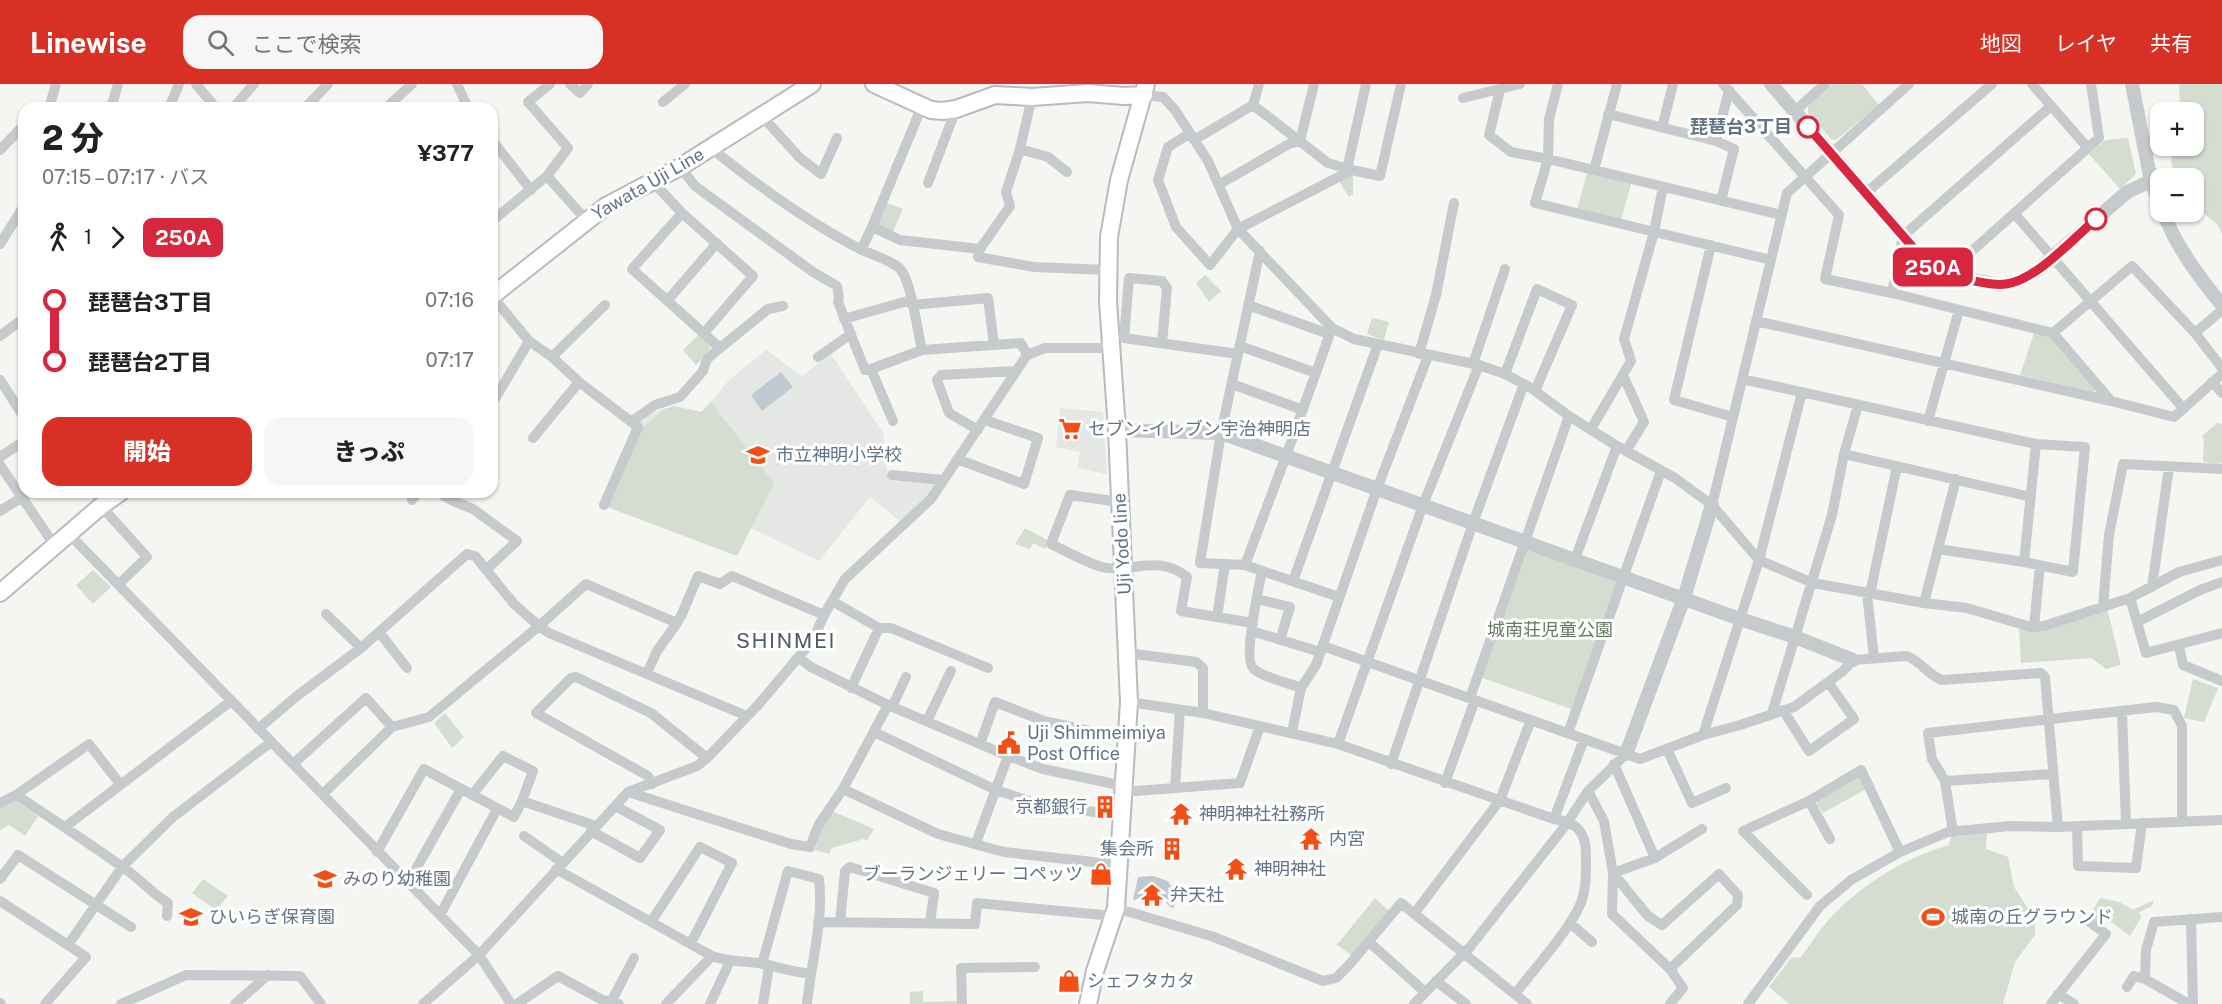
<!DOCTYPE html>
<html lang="ja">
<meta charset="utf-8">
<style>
:root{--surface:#fff;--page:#f6f6f6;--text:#222;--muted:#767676;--accent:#d93025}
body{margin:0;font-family:"Public Sans","Noto Sans JP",sans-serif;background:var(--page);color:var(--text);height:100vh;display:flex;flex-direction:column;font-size:22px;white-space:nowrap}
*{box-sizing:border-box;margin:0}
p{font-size:20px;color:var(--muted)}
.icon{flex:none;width:33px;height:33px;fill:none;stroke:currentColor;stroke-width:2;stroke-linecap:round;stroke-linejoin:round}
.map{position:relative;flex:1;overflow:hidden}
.side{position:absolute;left:18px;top:18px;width:480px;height:396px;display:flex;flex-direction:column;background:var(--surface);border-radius:18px;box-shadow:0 2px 4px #0004}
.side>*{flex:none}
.badge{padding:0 12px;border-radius:9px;font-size:21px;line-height:39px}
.tools{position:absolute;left:2150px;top:18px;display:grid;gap:12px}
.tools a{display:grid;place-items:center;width:54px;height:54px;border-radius:12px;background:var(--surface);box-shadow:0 2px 4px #0004;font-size:30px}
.map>.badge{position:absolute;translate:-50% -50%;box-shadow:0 0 0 3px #fff}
.legs{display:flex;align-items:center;gap:9px;height:66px;padding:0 24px;font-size:20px}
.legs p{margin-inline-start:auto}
.overview{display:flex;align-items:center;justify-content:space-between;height:102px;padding:0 24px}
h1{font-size:33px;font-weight:800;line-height:45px}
.cta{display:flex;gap:12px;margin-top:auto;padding:12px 24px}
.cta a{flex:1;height:69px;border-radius:18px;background:var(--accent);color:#fff;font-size:24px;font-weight:800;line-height:69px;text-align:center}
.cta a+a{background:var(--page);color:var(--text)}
ul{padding:0 24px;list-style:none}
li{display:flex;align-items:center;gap:21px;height:60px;font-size:22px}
li i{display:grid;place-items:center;width:9px;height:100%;margin:0 8px;background:currentColor}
li i::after{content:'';width:15px;height:15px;margin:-8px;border:4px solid;border-radius:50%;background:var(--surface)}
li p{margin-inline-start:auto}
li:first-child i{background:linear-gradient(#0000 50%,currentColor 0)}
li:last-child i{background:linear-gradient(currentColor 50%,#0000 0)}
header{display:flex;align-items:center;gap:36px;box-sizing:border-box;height:84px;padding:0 30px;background:var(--accent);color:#fff}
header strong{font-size:28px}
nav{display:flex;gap:33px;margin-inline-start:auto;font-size:21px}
.search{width:420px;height:54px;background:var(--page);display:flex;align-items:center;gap:15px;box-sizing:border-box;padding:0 21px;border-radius:18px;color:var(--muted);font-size:22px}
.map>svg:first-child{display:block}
</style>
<header>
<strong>Linewise</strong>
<div class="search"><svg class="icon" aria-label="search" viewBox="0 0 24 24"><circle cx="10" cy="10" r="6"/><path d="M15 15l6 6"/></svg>ここで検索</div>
<nav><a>地図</a><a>レイヤ</a><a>共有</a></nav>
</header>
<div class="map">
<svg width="2222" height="920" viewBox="0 0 2222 920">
<rect width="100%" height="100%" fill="#f5f5f1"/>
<path fill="#e5e7e4" d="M766,266l36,26 29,-22 52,79 5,44 3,3 47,3 -10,13 -27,26 -31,-25 -51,64 -68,-33 -14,28 -99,-133 11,-9 25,-8 28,6 28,-33z
M1060,324l43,4 4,62 -30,-6 3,-16 -24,-5z"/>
<path fill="#d5ddd1" d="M1832,0h30l17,21 -43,35 -5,-1 -23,-26v-7z
M2179,0h43v150l-4,-9 -25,-21v-26h-18c-4,-14 -6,-20 1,-32h17v-34h-13z
M2128,54l8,36 -16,15 -31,-35 16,-14z
M1587,89l44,11 -10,36 -44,-10z
M1353,91v19l-4,3 -10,-16z
M887,119l16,6 -10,23 -12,-5 -3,-4z
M1205,191l16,16 -12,11 -13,-19z
M1372,234l17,4 -5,18 -17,-6z
M2035,246l16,4 45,53 -2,5 -74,-17z
M698,251l11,9 1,6 -14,15 -13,-15z
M711,318l63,81 -37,73 -130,-49 34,-78 23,-20 10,-3 27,6z
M2217,339l5,1v38l-2,2 -17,-2 1,-22 -2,-4z
M1025,444l24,13 -4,8 -12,-6 -3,6 -15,-5z
M1526,465l91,33 -43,128 -92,-32z
M93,486l18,17 -18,17 -17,-19z
M2107,524l14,57 -15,4 -15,-11 -70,5 -2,-36z
M2193,595l25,9 -14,34 -20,-4z
M445,629l19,24 -12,11 -18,-25z
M1858,692l5,3 5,9 -45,25 -6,-8 2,-8z
M15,717l23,15 -13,20 -16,-11 -9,5v-22z
M832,727l42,18 -7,12 -4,-2 -31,9 -3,6 -14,-4 8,-25z
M1987,749l-1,16 22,8 6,30 21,32v16l-20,27 -12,42h-214l-20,-17 22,-29 10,-1c11,-15 21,-31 34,-44 31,-31 72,-56 114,-68l2,-8z
M203,795l25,17 -12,14 -24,-17z
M1375,814l14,13 -37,45 -16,-12 4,-3z
M2100,814l19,4 14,8 21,-10 -2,6 -14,7 4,3 -12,20 -23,-17 -6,6 -12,-8z
M923,907v11l34,-1v3h-47v-12z"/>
<path fill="#bfcad0" d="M781,288l12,15 -31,24 -11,-16z
M1153,792l15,5 9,15 -4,13 -9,-8 -19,2 -12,-3 5,-23z"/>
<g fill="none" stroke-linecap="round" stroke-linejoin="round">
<g stroke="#b7bbbf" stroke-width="20">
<path id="primary" d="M874,0l57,26 11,1 14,-2 39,-14 37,2 56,-4 36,3 20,-1
M492,212l114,-90 74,-39 132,-83
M0,509l101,-87 20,-14
M1088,920l7,-33 21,-63 13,-206 -12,-272 -9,-129 1,-64 10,-57 27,-96"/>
</g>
<path stroke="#c7cacd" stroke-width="10" d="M196,0l20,24
M457,0l11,24
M570,0l10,9 8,-9
M1558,0l-9,35 -1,40 -13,44 236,57
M1723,0l116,131 -14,64 67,14
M2032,0l55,63
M1500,6l-11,45 22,17 37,7 233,56
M1144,11l19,2 12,13 33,51 30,68 94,99 22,11 125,26 26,9 26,14 38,28 48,30 58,32 37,27 47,55 54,23 111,20 43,5 64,19 13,-1 86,-28 49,-26 43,-12
M1032,13l-12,52 -14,43 4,14 -30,43 -2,8 56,10 73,3
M1463,14l57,-14
M663,18l22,-18
M1253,21l75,58 24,7
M2051,22l-148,130 -11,57 161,40 58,68 63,16 48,-43
M49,24l7,-24
M111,24l7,-24
M169,24l10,-24
M233,24l21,-24
M305,24l23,-24
M386,24l26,-24
M1795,27l30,-27
M1608,30l108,27 18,8 -13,52
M761,31l39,43 21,16 16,-36
M1662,44l11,-44
M1189,50l-21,13 -10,33 18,47 34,38 28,-36 114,-59 28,6 21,-92
M492,56l39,50
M1194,56l59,-35 6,-21
M1716,57l13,-51
M711,64c47,38 95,73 149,101 10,5 35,13 41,21 11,15 16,59 21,80
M1020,65l28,8 19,15
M0,66l24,-25
M680,83l15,19 118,86 24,14 2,11 -1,5 27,68 6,-1
M1347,85l19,-85
M1594,86l23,-86
M547,92l39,44
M653,98l29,31 71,63 -49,57
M928,99l28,-74
M1220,100l69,-40 11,-3 14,-57
M1866,109l126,-109
M2014,129l169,195
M492,137l55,-45 21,-28 -40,-46 22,-18
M872,143l28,13 80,9
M0,160l24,-38
M1711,161l-37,155 59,17
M861,166l11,-23 50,-121
M1260,167l-39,182 -21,130 45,2 94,32
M1946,190l153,-136 -8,-54
M492,212l37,45 23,16 27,25 59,45 -34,78
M667,217l50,-58
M912,221l76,-7 6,47
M1248,221l81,29
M844,235l67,-19
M1756,237l355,80
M2053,249l79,-67 63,67 27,35
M2195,249l27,-23
M0,252l24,-18
M1162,259l5,-55 -5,-7 -33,-3 -5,60 114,16
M1240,262l76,27
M720,264l48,-39 15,-3
M1419,270l17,-59 18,-92
M552,273l53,-52
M818,273l33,-23
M1473,280l32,-95
M1505,290l32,-85 35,16 -37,86
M1623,291l21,47 -18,29
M1742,295l294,65 49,3 -12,125 -49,-10 -86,-13
M0,296l24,37
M2212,298l10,11
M1232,300l71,26
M495,315l34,-58
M632,337l23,-16 25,-8 23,-26 4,-12 13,-11 -88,-79 50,-56
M893,337l-22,-52 51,-19 99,-7 6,12
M1928,337l31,-111
M1591,345l40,-68 -7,-22 30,-107 9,-45
M978,346l-29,-17 -12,-33 4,-5 75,-4
M533,354l46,-56
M1844,370l187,43
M0,373l24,-16
M957,375l67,25 14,-46 -53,-18
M0,381l55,81
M892,391l51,5
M438,408l15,9 20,8 44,32 -30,28
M412,416l6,-8
M1120,418l-50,-7 -19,49c13,6 43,23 56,24 30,3 53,-13 80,9l-6,34 72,12
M1712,421l75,-312 122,-109
M101,422l46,51 -28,27
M0,427l21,-13
M69,450l410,421 32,49
M1575,475l42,-113
M2024,478l12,-118
M1245,481l41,-109 46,-128
M1262,487c-3,16 -19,87 -9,97 8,9 36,15 48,20
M1293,497l85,-237
M2152,503l17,-120
M1867,509l7,65
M1870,510l27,-128
M2130,514l16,55 76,-20
M1257,515l33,8 -10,33
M832,517l47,27h12l97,40
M1924,519l32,-124
M2103,523l6,-72 14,-71 99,5
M326,530l35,34
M1217,533l8,-53
M2137,538l63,-32 22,-8
M677,539l5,-9 16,-38 22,8 12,-8 92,39
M2034,543l6,-62
M1252,547l68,21
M379,548l28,36
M1323,562l317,113 63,-24 37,-10 54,-18 49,-36 10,-11 53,-4c15,4 21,19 36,24l99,-7 4,4 13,150
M2179,562l4,19 39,16
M1127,569l69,9 7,6v45
M799,574l12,9 77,38 120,51 35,13 81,17
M851,604l28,-60
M1470,614l99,-282
M1129,618l74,11 135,31 216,75c22,3 32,12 32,36 0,16 1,34 -6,50 -12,27 -46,64 -65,89
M892,623l14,-30
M1783,626l26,41 45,-32 -26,-37
M2122,627l4,113
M1772,629l60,-198 12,-61 14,-49
M927,637l24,-50
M258,645l39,-33 64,-48 106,-94 8,2 39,48 25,22 47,-42 91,39 -20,28 -10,22
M874,648l122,58 42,14 84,12
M1292,648l9,-44 15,-23 61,-176 51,-133
M1568,649l93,-262
M1703,651l56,-175 43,-168
M980,660l15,-42 49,19 82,18
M1338,660l85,-239 56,-140
M1667,665l25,54 34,-15
M293,680l73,-66 26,29 37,-10 110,-91 10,7 198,83
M1391,680l82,-241 51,-139
M1614,680l41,94
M1945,697l108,-7
M1445,699l30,-83
M652,700l-4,-8 -112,-63 35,-35 5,-1 75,36 56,45
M1175,704l5,-78
M843,705l95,45 66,18 115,13
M1588,707l16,30 9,52 -1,41 58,55 13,19 -13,16
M628,708l163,52 19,3 9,-23 24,-35 45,-84
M1123,708l117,-9 20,-57
M323,710l69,-67
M16,711l73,-51 31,40
M472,711l31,-39 30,15 -11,30
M1809,717l21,38
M0,719l16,-8c38,25 76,50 112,76 15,11 24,22 40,32l-1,13
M1554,735l30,-80
M2077,742l1,40 58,2 6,-45
M65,743l166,-126
M591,747l49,27 20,-28 -45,-24
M1953,748l-8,-51 -13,-22 -4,-26 228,-26 18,3 8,16v96
M524,752l39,27
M976,759l32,-87
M377,768l47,-83 90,48 8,-16 74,25
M556,785l156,87c17,6 34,5 52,8 15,3 30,9 46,9
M0,795l18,-24 113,72
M408,799l53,-94
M1807,811l-64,-64 66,-30 52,-31 39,82
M0,817l68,44
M1116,824l98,29 109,44 13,-3 13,-13 52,-62 126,101
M1414,830l86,-114 31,-80
M440,831l57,-106
M2191,835l2,85
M651,838l49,-75 32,16 -41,80
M818,838l157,2 2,-21 136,13
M840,838l5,-51 5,-4 84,26 -4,30
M1570,839l22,19
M1369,858l56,50
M762,880l26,-93 31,8c5,41 -8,84 -12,125
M1670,885l67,-64 1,-10 -19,-21 -57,51 -14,-9 -35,-43 42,-15 47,-29
M2145,895l1,-29 8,-28 68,-5
M1436,897l30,23
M2127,903l7,-11 11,3 44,25
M2058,910l16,10
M0,919l1,1
M45,920l41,-47 -18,-12 54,-78 51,-50 98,-75
M121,920l65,-29 114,1 21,28
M235,920l33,-29
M423,920l56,-49 149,-163 69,-26 10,-8 51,-53 55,-65 11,-25 21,-36 86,-80 96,-144 18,-7h65
M517,920l41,-28 46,25 8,-1 7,4
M610,920l24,-46
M666,920l46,-48
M710,920l20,-43
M763,920l6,-38
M962,920l-1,-36 74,-1
M1414,920l56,-57 95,-121 23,-35 38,-37
M1748,920l72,-98 31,-26 49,-28 48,-20 62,-6 48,1 164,-7
M2051,920l55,-70 -18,-13"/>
<path stroke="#c7cacd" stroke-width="14" d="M1771,0l152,175 16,12 20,6 41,8 19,-4 19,-11 89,-78 24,-11
M2132,0l19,97 9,24
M2163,128c13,34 35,64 59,93
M1117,346l104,3 519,186 55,18 58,23
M1626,670l58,-156 28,-93"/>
<use href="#primary" stroke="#fff" stroke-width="16"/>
</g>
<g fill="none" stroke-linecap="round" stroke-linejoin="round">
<g stroke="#fff" stroke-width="14">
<path id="line-1" d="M1808,43l115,132c14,12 28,17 46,21 12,2 25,6 37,4 29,-3 68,-46 90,-65"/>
</g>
<use href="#line-1" stroke="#d7263d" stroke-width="9"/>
</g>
<defs>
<g id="supermarket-bare" transform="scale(1.8)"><path d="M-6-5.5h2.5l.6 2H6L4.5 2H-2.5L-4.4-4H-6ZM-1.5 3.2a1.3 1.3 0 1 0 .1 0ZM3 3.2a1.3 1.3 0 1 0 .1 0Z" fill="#f34e13" stroke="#fff" stroke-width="2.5" paint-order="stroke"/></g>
<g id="school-bare" transform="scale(1.8)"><path d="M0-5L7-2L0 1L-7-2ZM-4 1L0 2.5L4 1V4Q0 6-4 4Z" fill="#f34e13" stroke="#fff" stroke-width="2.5" paint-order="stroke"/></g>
<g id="civic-bare" transform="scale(1.8)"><path d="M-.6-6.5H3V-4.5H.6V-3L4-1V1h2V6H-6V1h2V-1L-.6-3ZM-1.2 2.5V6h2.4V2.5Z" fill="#f34e13" stroke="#fff" stroke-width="2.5" paint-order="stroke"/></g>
<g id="building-bare" transform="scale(1.8)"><path d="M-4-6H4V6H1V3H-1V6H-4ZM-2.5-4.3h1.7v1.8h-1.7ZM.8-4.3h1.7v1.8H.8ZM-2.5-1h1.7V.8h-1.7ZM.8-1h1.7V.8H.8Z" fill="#f34e13" stroke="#fff" stroke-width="2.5" paint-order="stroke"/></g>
<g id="temple-bare" transform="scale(1.8)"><path d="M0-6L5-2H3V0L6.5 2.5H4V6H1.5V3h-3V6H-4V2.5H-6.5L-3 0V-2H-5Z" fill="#f34e13" stroke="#fff" stroke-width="2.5" paint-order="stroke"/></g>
<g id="shop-bare" transform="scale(1.8)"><path d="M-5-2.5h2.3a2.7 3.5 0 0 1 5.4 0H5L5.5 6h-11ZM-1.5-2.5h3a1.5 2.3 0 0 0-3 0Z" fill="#f34e13" stroke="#fff" stroke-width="2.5" paint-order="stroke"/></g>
<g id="stadium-bare" transform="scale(1.8)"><path d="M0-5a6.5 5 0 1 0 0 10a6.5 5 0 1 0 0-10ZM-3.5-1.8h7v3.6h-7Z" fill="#f34e13" stroke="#fff" stroke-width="2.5" paint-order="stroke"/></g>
</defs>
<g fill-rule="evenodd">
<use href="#supermarket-bare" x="1070" y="345"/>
<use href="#school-bare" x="758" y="371"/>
<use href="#civic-bare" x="1009" y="659"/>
<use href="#building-bare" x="1105" y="723"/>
<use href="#temple-bare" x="1181" y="730"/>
<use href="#temple-bare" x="1311" y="755"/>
<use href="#building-bare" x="1172" y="765"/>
<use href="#temple-bare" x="1236" y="785"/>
<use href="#shop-bare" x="1101" y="790"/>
<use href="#school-bare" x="325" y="795"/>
<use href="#temple-bare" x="1152" y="811"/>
<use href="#school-bare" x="191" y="833"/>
<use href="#stadium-bare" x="1933" y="833"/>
<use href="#shop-bare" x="1069" y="897"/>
</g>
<g fill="#fff" stroke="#d7263d" stroke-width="3">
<circle cx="1808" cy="43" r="10"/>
<circle cx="2096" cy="135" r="10"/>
</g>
<g text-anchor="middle" stroke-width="6" stroke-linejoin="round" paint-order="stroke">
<g font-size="18" font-weight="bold" fill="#617485" stroke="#fff" text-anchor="end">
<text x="1792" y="49">琵琶台3丁目</text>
</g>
<g font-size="18" fill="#617485" stroke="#fff">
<text transform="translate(648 100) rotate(-30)" y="6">Yawata Uji Line</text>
<text transform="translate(1122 460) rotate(-93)" y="6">Uji Yodo line</text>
</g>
<g font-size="18" fill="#617485" stroke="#fff" text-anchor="start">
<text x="1088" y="351">セブン-イレブン宇治神明店</text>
<text x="776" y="377">市立神明小学校</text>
<text x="1027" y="655">Uji Shimmeimiya<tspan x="1027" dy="21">Post Office</tspan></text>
<text x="1087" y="729" text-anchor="end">京都銀行</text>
<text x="1199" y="736">神明神社社務所</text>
<text x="1329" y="761">内宮</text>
<text x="1154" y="771" text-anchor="end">集会所</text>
<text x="1254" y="791">神明神社</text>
<text x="1083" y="796" text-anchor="end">ブーランジェリー コペッツ</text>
<text x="343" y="801">みのり幼稚園</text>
<text x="1170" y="817">弁天社</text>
<text x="209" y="839">ひいらぎ保育園</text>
<text x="1951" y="839">城南の丘グラウンド</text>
<text x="1087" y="903">シェフタカタ</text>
</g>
<g font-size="18" fill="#657b61" stroke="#fff">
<text x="1550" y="552">城南荘児童公園</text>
</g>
<g font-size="21" letter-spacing="1.5" fill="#505d69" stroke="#fff">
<text x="786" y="564">SHINMEI</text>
</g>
</g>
</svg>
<div class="tools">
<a>+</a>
<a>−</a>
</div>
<b class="badge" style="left:1933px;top:183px;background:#d7263d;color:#fff">250A</b>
<section class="side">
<div class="overview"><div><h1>2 分</h1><p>07:15 – 07:17 · バス</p></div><b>¥377</b></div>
<div class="legs"><svg class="icon" aria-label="walk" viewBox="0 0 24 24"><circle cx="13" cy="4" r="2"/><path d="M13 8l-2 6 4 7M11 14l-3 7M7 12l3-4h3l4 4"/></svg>1<svg class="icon" aria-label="forward" viewBox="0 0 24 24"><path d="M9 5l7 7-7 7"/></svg><b class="badge" style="background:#d7263d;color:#fff">250A</b></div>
<ul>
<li><i style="color:#d7263d"></i><b>琵琶台3丁目</b><p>07:16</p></li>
<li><i style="color:#d7263d"></i><b>琵琶台2丁目</b><p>07:17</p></li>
</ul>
<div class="cta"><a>開始</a><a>きっぷ</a></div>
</section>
</div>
